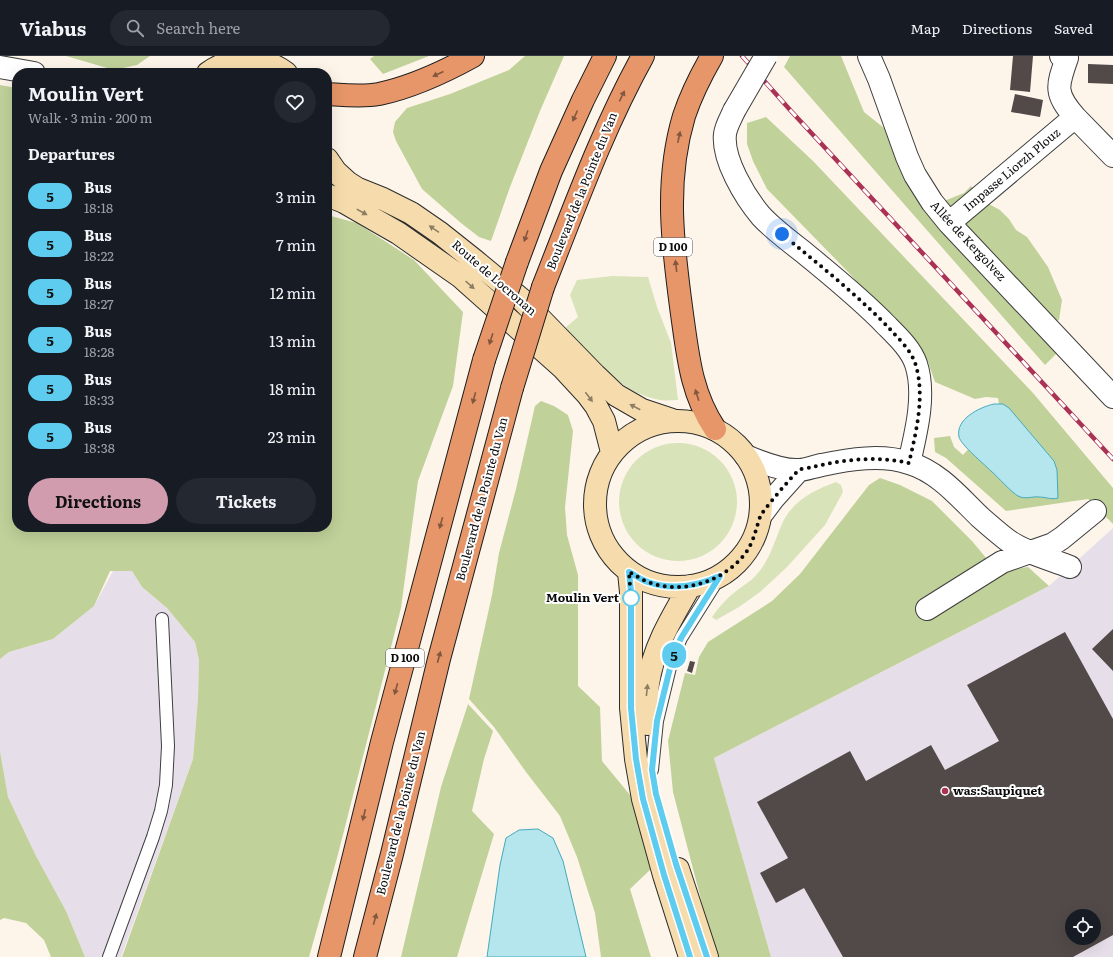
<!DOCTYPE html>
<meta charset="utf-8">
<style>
:root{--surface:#171b24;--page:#242831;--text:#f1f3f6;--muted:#9ea1a6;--line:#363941;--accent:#d19dae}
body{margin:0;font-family:Literata,serif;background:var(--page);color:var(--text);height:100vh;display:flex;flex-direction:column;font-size:15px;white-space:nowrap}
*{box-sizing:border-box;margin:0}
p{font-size:13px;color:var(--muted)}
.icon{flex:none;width:22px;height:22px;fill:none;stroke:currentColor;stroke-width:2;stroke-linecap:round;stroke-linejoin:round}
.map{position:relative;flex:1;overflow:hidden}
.details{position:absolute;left:12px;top:12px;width:320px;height:464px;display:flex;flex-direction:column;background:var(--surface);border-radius:16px;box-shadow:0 4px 16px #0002}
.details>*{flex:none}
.badge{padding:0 8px;border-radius:13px;font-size:14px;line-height:26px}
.buttons{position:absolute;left:1065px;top:853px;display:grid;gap:8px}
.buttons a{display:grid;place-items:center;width:36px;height:36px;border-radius:50%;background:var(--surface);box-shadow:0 4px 16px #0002;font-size:20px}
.you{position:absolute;width:20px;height:20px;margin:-10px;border:3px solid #fff;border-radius:50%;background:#1a73e8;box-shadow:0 0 0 6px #1a73e833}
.map>.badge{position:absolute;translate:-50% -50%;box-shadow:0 0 0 2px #fff}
h2{padding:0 16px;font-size:15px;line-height:36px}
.round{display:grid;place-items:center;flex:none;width:42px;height:42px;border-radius:21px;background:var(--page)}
.head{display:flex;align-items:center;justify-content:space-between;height:68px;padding:0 16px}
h1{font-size:19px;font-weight:700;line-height:30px}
.button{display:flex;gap:8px;margin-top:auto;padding:8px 16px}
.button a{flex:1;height:46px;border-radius:24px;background:var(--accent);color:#111;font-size:16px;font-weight:700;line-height:46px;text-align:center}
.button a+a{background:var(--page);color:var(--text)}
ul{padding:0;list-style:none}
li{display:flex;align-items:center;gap:12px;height:48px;padding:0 16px}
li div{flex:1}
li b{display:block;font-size:15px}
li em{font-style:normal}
li .badge{min-width:44px;font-weight:700;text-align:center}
header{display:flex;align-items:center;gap:24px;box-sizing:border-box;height:56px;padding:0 20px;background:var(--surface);border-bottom:1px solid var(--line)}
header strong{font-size:19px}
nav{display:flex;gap:22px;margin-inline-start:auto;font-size:14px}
.search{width:280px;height:36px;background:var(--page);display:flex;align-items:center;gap:10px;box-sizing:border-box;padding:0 14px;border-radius:22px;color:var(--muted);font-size:15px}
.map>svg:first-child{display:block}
</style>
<header>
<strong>Viabus</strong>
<div class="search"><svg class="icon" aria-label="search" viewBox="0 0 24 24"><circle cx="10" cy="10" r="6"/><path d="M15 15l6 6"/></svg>Search here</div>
<nav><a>Map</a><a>Directions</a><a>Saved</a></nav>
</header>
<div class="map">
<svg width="1113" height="901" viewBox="0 0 1113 901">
<rect width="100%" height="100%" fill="#fdf5ea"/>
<path fill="#e6dfe9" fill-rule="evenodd" d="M1113,472v429h-342l-57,-199 335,-172zM1072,860h22v22h-22z
M113,515h19l10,16 25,21 28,34 4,18 -1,38 -5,61 -72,198h-36l-19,-46 -30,-55 -28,-59 -8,-46v-92l9,-7 44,-13 41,-33z"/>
<path fill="#d8e3b9" d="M612,220l36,1 9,30 14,36 7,57c-6,0 -13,1 -18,0 -41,-7 -69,-44 -95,-72l13,-11 -8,-22 7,-15z
M619 446a59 59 0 1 1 118 0a59 59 0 1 1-118 0Z
M836,426l5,3 2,7 -18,33 -38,42 -27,25 -21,15 -23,13 -4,-3c6,-9 14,-18 23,-25 7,-6 17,-11 23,-19 13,-16 16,-31 24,-49 10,-23 32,-34 54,-42z"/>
<path fill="#c0d19a" d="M66,0h84l-13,9 -23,5z
M374,0h55l-46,18 -13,-15z
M525,0h39l-24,55 -30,76 -19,54 -12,-4 -18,-14 -39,-34 -26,-48 -3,-9 2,-10 12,-14 43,-14 59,-24z
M790,0h51l23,56 20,16 9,22 46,53 25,-10 7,-7 14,16 15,8 9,9 7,11 11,7 21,30 14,33 -3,20 -22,8 21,24 -13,13 -261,-298z
M0,29l17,3v439h310v-312l30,8 57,37 49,52 -10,74 -35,95 -17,127 -64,250 -28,99h-187l71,-198 5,-61 1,-38 -4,-18 -28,-34 -25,-21 -10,-16h-22l-16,35 -41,33 -44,13 -9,7z
M766,61l47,44 220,232 80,95v36l-25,-25 -82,12 -60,-53 -11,-6 -1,-14 16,-2 4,11 9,8 41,-45 -5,-6 -1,-6 -12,-1 -11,2 -40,-17 -7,-20 -78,-88 -83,-85 -14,-28 -6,-17v-21z
M541,345l13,5 14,9 5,16 -8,76 2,28 11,40v111l22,21 2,54 28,34 16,39 6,34 -22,21 21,68h-50l-6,-44 -18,-56 -17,-41 -34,-44 -32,-45 -25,-28 23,-104 7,-42 17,-64 19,-83z
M880,422l20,7 32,16 40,40 15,18 17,12 24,-4 21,19 -335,172 57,199h-55l-43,-165 -5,-51 17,-68 10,2 4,-18 9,-15 64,-41 28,-27 69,-89z
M468,648l25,27 -9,28 -12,52 22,23 -37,123h-56l40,-170z
M0,695l8,46 28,59 30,55 19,46h-34l-7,-17 -18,-17 -22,-5 -4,2z"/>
<path fill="#b5e6ee" stroke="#44a9bd" d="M994,348h9l6,4 45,53 3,9 1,28c-7,2 -12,-1 -19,-1 -7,-1 -13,3 -21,-1 -6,-3 -21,-20 -27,-25 -7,-7 -30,-26 -32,-34 -4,-18 21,-30 35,-33z
M538,773l15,9 10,23 23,96h-99l13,-92 6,-27 13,-8z"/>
<path fill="#524a48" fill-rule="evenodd" d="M1013,0h20l-3,36 -20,-2z
M1088,8l25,1v19l-25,-1z
M1015,38l28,6 -3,17 -29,-5z
M1113,573v42l-21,-22z
M1065,576l48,87v216l-40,22h-230l-39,-69 -28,15 -16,-30 28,-15 -31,-56 93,-51 16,30 65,-36 14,25 54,-29 -32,-56zM1072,860h22v22h-22z
M690,605l5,1 -3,11 -5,-2z"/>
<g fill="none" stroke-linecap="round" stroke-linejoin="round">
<g stroke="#3e3e3e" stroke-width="14">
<path id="service" d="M652,714l5,-49 15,-62 9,-21 39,-62
M109,901l44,-120 8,-26 5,-26 2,-39 -6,-127"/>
</g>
<g stroke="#3e3e3e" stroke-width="24">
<path id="minor" d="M869,0l10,23 28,78 8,18 17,27 17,21 164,174
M1061,0l6,2c-10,28 -13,35 8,59
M734,55c-3,7 -8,15 -9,23 -3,25 20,63 36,82 12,13 27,24 41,35 29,24 58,47 84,74 11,11 25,24 30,39 10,30 0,69 -7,99
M949,167l126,-106 38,39
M746,400c14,6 38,15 53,14 7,0 16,-4 23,-5 28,-6 60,-11 87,-2 30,9 50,34 72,55 8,7 16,14 25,21 17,13 44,20 64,28
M761,459l12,-16 26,-29
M927,553l75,-47 51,-18 9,-6 33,-27"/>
</g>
<g stroke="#3e3e3e" stroke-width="24">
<path id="tertiary" d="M0,11l34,6"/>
</g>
<g stroke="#2d2d2d" stroke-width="24">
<path id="secondary" d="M208,17c23,-17 56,-17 78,0
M327,103l9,13 11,10 11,7 25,10 28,14 29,20 34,27 47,39 74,76 21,20 26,15 30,10
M327,139l17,7 54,31 63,44 102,91 24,26 9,12 8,15 8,31
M595 448a83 83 0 1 1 166 0a83 83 0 1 1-166 0Z
M629,516l2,20v116l5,51 7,40 21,76 26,82
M647,668c-1,-13 -1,-26 1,-40 5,-36 24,-67 42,-98
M678,813l29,88"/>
</g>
<g stroke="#1c1c1c" stroke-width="24">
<path id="trunk" d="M712,0c-11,19 -21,39 -28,60 -20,67 -11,131 -2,198 6,42 9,79 33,115
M327,38c17,1 35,3 52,0 33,-7 65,-22 94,-38
M517,206l34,-91 32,-71 22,-44
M543,231c31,-78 59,-157 100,-231
M329,901l53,-215 102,-382
M365,901l27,-103 47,-195 73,-271"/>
</g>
<use href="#service" stroke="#fff" stroke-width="12"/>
<use href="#minor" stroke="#fff" stroke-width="22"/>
<use href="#tertiary" stroke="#fff" stroke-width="22"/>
<use href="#secondary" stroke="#f6dcad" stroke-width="22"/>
<use href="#trunk" stroke="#e69668" stroke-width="22"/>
<g stroke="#a35" stroke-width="4.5">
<path id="rail" d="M742,0l49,55 322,348"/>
</g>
<use href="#rail" stroke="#fff" stroke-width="3" stroke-dasharray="9" stroke-linecap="butt"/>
<g stroke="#3e3e3e" stroke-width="24" stroke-linecap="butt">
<path id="minor-bridge" d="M734,55l32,-55"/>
</g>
<g stroke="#1c1c1c" stroke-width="24" stroke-linecap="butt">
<path id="trunk-bridge" d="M484,304l33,-98
M512,332l31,-101"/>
</g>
<use href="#minor-bridge" stroke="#fff" stroke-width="22"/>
<use href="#trunk-bridge" stroke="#e69668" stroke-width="22"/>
</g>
<defs><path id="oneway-solid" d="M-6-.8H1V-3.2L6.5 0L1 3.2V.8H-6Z"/></defs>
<g fill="#83573e">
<use href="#oneway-solid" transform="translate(438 18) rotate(156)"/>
<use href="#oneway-solid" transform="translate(622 40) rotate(-64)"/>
<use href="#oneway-solid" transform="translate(575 60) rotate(114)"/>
<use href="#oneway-solid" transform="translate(679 81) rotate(-78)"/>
<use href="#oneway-solid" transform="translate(526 180) rotate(109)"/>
<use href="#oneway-solid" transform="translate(676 210) rotate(-97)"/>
<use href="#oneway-solid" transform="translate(491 283) rotate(108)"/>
<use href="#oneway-solid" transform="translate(697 339) rotate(-108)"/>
<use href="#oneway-solid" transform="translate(474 342) rotate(105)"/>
<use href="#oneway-solid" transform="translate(441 467) rotate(105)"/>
<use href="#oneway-solid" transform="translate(439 601) rotate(-75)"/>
<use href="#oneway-solid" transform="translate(396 633) rotate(105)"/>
<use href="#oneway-solid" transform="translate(364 759) rotate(103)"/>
<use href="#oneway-solid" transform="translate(375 863) rotate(-75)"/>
</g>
<g fill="#8c7e64">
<use href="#oneway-solid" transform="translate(362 156) rotate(29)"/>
<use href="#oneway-solid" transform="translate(434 173) rotate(-146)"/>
<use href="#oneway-solid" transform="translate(470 229) rotate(42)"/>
<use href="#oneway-solid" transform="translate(589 341) rotate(53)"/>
<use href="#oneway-solid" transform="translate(635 351) rotate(-152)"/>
<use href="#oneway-solid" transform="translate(647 634) rotate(-84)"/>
</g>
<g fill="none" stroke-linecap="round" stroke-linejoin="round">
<g stroke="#fff" stroke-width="9">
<path id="line" d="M690,901l-26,-82 -21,-76 -7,-40 -5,-51v-116l-2,-20c6,3 12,8 19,10 25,9 49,4 72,-6l-39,62 -9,22 -15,61 -5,49 4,24 20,70 31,93"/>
</g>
<use href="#line" stroke="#5dccef" stroke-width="6"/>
<path stroke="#0b0b0b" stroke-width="4" stroke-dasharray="0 7.2" d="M631,542l-2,-26c6,3 12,7 19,10 35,13 77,0 99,-31 7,-11 9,-22 13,-34 2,-6 34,-43 39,-47 3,-2 10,-2 14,-3 32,-8 64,-11 96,-4 7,-31 16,-66 7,-97 -4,-15 -18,-28 -28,-39 -33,-34 -70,-63 -106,-93"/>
</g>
<circle fill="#fff" stroke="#5dccef" stroke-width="2" cx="631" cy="542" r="8"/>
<circle fill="#a35" stroke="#fff" stroke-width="1.5" cx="945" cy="735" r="4"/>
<g text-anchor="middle" stroke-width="4" stroke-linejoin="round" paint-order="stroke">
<g fill="#fff" stroke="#545454" stroke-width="1">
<rect x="654" y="182" width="38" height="18" rx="3"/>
<rect x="386" y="593" width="38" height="18" rx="3"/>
</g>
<g font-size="11" font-weight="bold" fill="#0b0b0b">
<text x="673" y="195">D 100</text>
<text x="405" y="606">D 100</text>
</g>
<g font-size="12" fill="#0b0b0b" stroke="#fff">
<text transform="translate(1012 114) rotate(-40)" y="4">Impasse Liorzh Plouz</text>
<text transform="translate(582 135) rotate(-68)" y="4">Boulevard de la Pointe du Van</text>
<text transform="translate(968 185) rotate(47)" y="4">Allée de Kergolvez</text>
<text transform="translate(494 222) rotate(41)" y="4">Route de Locronan</text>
<text transform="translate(482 443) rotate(-75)" y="4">Boulevard de la Pointe du Van</text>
<text transform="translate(401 757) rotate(-76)" y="4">Boulevard de la Pointe du Van</text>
</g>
<g font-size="12" font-weight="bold" fill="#0b0b0b" stroke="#fff" text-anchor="end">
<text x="619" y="546">Moulin Vert</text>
</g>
<g font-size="12" font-weight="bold" fill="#0b0b0b" stroke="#fff" text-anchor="start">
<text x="953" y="739">was:Saupiquet</text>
</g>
</g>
</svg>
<div class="buttons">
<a><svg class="icon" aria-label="locate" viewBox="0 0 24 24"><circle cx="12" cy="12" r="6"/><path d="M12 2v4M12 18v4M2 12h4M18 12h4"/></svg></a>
</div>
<div class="you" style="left:782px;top:178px"></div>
<b class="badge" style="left:674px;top:599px;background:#5dccef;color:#111">5</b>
<section class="details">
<div class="head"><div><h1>Moulin Vert</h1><p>Walk · 3 min · 200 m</p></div><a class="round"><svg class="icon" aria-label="heart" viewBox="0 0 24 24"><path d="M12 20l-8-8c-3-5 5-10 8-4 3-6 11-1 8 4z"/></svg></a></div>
<h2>Departures</h2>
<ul>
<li><span class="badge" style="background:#5dccef;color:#111">5</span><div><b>Bus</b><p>18:18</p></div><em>3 min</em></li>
<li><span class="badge" style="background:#5dccef;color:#111">5</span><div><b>Bus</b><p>18:22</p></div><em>7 min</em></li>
<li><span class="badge" style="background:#5dccef;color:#111">5</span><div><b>Bus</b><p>18:27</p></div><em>12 min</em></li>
<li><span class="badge" style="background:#5dccef;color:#111">5</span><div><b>Bus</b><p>18:28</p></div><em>13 min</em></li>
<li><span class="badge" style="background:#5dccef;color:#111">5</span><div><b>Bus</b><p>18:33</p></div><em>18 min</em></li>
<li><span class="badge" style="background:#5dccef;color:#111">5</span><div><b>Bus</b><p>18:38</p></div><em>23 min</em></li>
</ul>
<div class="button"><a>Directions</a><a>Tickets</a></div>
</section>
</div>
